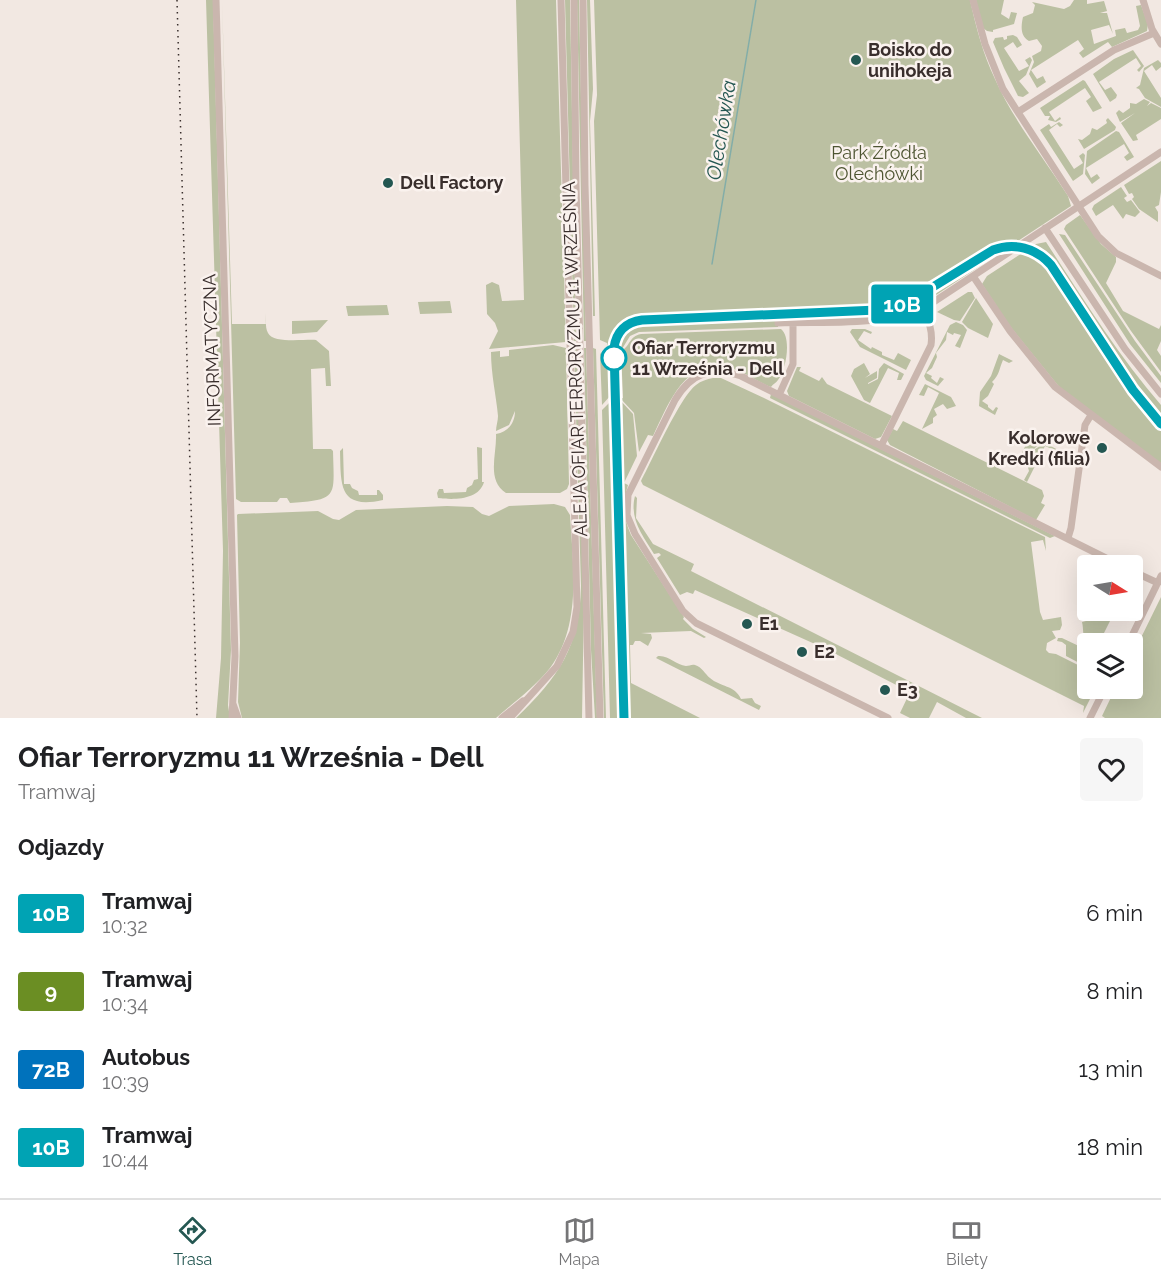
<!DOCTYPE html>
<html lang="pl">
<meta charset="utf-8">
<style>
:root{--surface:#fff;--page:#f6f6f6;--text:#202124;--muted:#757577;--line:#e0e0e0;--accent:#245752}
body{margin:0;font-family:Raleway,sans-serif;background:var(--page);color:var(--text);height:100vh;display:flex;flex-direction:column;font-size:22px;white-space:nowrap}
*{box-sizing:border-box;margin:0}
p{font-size:20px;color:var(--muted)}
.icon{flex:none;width:33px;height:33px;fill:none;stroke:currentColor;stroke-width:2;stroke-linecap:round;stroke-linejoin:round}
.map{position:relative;height:718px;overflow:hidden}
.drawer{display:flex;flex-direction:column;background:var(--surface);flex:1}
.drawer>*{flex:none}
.badge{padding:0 12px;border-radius:4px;font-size:21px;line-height:39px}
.needle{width:39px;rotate:101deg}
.tools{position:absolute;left:1077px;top:555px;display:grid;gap:12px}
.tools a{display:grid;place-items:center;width:66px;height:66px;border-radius:6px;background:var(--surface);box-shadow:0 6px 24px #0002;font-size:30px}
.map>.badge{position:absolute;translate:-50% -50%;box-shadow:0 0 0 3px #fff}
h2{padding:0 18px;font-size:22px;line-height:54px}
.round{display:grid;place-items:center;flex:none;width:63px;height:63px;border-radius:6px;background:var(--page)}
.headline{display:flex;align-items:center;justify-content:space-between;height:102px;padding:0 18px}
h1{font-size:28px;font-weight:700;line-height:45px}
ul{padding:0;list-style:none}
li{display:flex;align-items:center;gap:18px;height:78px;padding:0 18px}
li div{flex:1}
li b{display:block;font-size:22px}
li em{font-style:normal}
li .badge{min-width:66px;font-weight:700;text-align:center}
.tab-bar{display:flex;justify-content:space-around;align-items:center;height:84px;border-top:2px solid var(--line);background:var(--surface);font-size:16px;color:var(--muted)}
.tab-bar a{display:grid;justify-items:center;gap:3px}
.tab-bar .selected{color:var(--accent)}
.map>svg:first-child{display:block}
</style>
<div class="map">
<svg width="1161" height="718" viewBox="0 0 1161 718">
<rect width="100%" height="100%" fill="#f2e8e2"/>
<path fill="#bbc0a2" d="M206,0h7l18,650 -3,55 2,13h-14l5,-60 2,-107z
M222,0l10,324h34v-11c0,6 -1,15 2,20 5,11 37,6 48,7l13,11 2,35h-5l-1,-18 -14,1 2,80h18l2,2c1,46 6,49 -43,52l-3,-5h-7l-3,4h-36l-5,-3z
M516,0h40l10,342 -77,7 9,-18 -3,-8 -8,-9 -1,-29 6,-3 7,3 3,16 22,-1z
M565,0h5l6,341h-2z
M577,0h2l7,341h-2z
M587,0h3l3,89 -3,32 5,195h-2z
M594,0h376c6,27 13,54 25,79 18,41 49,79 73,117l3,10 -150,99c-40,18 -99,14 -143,15v7l-139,5 -9,4 -8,13 -15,-2v-4l-7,-3 -6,-219 3,-26z
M976,0h28l-3,14 8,5 2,-7 6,1 -3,11 -21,6v2l-6,-1 -4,-3z
M1074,0h13v4l17,-3 3,10 -7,2h7l6,21 -4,-9 -18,5 3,14 22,-8 -1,-6 10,-2 2,5 11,-3 2,-4 -4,-20 5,-1 7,19 -1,7 -35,16 -4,-5 -25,16 -4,-5 5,-4 -6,-9 -47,30 6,9 6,-3 3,6 -9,6 -8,-14 5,-12 -2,-6 9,-5 1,-5 -5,-7 -8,2c-9,-5 -8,-15 -6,-24l10,-4 2,-8 -3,-3 32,7 6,-3z
M1013,35l4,2 5,8 -5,3 -4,-6 -9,6 15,23 10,-5 -4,-6 5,-3 2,3 -6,15 -7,6 10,12 -6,4 -5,-1 -14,-28 -11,-26 2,-4 8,-1 1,3 3,-1v-3z
M1133,50l11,16 -5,6 -2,-2 4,-4 -5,-8 -37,24 6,8 6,-3 6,8 -1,3 -6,4 -17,-28 21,-15z
M1158,60l3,3v4l-5,4 -4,-6 -8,6 17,27v9l-16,-9 -6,-9 -3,-1 4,-3 4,-17z
M1083,80l2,1 17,27 -9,4 -7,-11 5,-4 -6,-9 -36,24 6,9 5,-4 1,2 -5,3 -8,-2 2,-4h-5l-5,-8z
M1144,99l6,3 -3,4 4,-3 10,5v11l-25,16 2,5 -5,1 -12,-18 14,-10 -15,9 -4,-9 3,-3 4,3 7,-5v-5l6,1z
M1108,118l8,9 -1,3 -31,19 -6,-10 4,1 8,-6 2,-6 5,2 10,-7 -1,-3z
M1059,122l4,3 -3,2 -3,-3 -8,6 25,39 9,-6 -4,-7 4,-3 2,2 -2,19 -10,7 -33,-51 9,-6 2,3z
M1116,131l3,1 15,25 -7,4 -3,-4 5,-4 -5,-9 -38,24 5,10 6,-4 3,4 -8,6 -7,-10 2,-23z
M1161,161v31l-2,13 -4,2 3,5v10l-19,-13 -7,-10 2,-2 -2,-4 -3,1 -5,-9z
M1121,187l6,9 -3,2 3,4 4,-2 9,12 -5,5 -9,-3 -3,5 -10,-14 -17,11 -4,-7 2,-4z
M1080,215l21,29 15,13v5l-10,21 17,28 36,18 2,-4v16l-4,9 4,6v16l-30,-41 -67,-102 2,-4z
M1059,234l6,1 70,106 26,35v7l-31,-39z
M1046,242c36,55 71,112 115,163v59l-101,-76 -51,-63 -27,-41 5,-8 49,-32z
M968,292h4l3,6 -15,23 -6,-1 -17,-8z
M976,298l17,26 -5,14 -20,-10 -6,-6z
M450,301l2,12 -32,1 -2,-12z
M387,305l2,10 -41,1 -2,-10z
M328,320l-11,12 -25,2v-13z
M956,322l7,3 4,5 -7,18 -5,-2 6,-11 -7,-2 -1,2 -6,-3 -1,8 -10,13 1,4 -5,11 -6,5 6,3 -1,2 6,5 3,-6 4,2 -6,7 -12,-6 -2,-4 26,-51z
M781,329c11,9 5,41 -3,51 -2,3 -5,4 -7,7 -13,-5 -25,-14 -38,-18 -47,-15 -64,34 -80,67l-5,-1 -9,17 -5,-39 -14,-15h3l-2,-47c9,-4 8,-15 20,-17z
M852,329h13l7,3 -1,2 -7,-3 -6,9 13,9 1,-2 10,5v3l12,5 4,-7 13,7 -5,10 -46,-23 -10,-15z
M553,345l13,3 3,136 -2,5 -7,4h-54c-20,-13 -9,-39 -10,-59 12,-2 19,-11 19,-23l-6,14 -13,6c0,-5 2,-10 2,-15 -2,-21 -7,-42 -7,-64l9,-1v6l9,-1v-6z
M574,348h3l7,253 -2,117h-66c43,-41 64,-72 65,-132z
M584,348h2l11,370h-2l-4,-68z
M593,348l3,1 10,369h-2z
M602,352l8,3 1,40 -9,10 -2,-51z
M999,354l14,7 -4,2 -6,-3c-4,9 -3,14 -11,22l2,2 -6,12 -6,5 6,4v2l5,4 3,-4 2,1 -3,7 -16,-9 1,-14 11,-16z
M864,363l6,11 -5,4 12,-7v7l-9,5v1l10,-5 1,-10 5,-6 20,11 -3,6h-4l2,-7 -11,-5 -18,35 -6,-3 -13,-24 3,-7z
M797,367h4l-2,4 20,10 3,-4 5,7 65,32 -11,21 -6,2 -86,-43 -2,-5z
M713,378h8l43,20 281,139 1,14 -3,-11 -12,2 9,70 3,8 18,-3 1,8 -2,5 -8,1 4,7 -9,5 -1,7 3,3 7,1 26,13 2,7 3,2 1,12 7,1 -12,24 1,-7 -441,-221 -2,-4c11,-20 39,-84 55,-96 5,-4 11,-6 17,-7z
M925,384l26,13 5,9 -9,3 -4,-5 -9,5 3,6 -4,3v5l-11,6 17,-36 -11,-6 -4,9 -5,-1z
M771,394l284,142 -5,2 -280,-140z
M613,399h1l9,319h-13l-8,-308z
M620,400l13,14 4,42 -13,27 4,2c-6,19 -5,32 3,50l53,82 -1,2 10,10 13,8 -2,1 -13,-7 -50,2 10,1 1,4 -4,8 -8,-5h-5l-2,4h-3l1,38 69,35h-71z
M903,421l139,69 2,6 -3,7 4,2 -9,15 -146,-75 -3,-5 6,-11 4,2z
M1030,436l3,1 4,9 -5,5 13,-8 15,8 -4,7 -3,-1 3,-6 -11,-5 -18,36 -3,-2 5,-9 -2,-7 9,-6 -3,-4 1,4 -8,5 -5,-8z
M477,447l5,1v34h2c-5,18 -30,18 -46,16l-1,-5 2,-4h4l1,4 22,-1 1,-4 5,-3 2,-5 4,-1z
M343,448l1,36h6l2,4 6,3 1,4h18v-5h2l4,5v5c-45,10 -42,-16 -43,-49z
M635,496l2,2 -1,20 17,26 41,20 -3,7 291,147h-16l-29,-16 -8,16h-19l-10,-5 10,-21 -84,-43 -131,-59 -2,4 -6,-2 -7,3 -23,-37 4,-3 -2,-2 -5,1c-11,-18 -25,-35 -19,-58z
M554,504l11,3 5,8c3,50 12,110 -20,153 -15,19 -36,34 -54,50h-254l-4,-16 2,-59 -3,-128 1,-1 80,-3 15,8 6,1 17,-10 91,-4 26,1 9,7 7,2 20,-10z
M1161,597v121h-56l-3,-2 13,-27 17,-1 1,-34z
M1100,611h15l-16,32 -11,1 -1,2c-5,-7 -3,-16 -5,-24l12,-3z
M1058,638h4l21,10 -1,3 5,3v19l-2,-7 -19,-10v-11l-4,-3 -5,-1z
M658,656c11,-1 18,9 28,10 3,0 6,-2 9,-1 7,2 10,9 15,13 10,9 25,7 31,21l11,-1 3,5 6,3 -2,4 -103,-52z"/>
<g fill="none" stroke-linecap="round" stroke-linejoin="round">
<path stroke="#83ada8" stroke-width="1.5" d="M712,264l44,-264"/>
<path stroke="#cab6ae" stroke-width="7" d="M216,0l19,656 -3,62
M574,0l2,185 13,533
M583,0l2,185 15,533
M973,0l12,44 18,45 95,147 18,17 45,23
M1143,0l9,29 9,15
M1018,112l96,-62 40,-17
M1045,228l80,121 36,45
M973,276l37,55 45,56 106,80
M778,323c48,-2 113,5 154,-20l229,-151
M779,395l14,-31v-41
M881,446l50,-101c2,-14 -2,-23 -8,-36
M1068,538l3,-10 14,-103 6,-10
M1132,571l26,12
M1128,644l33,-68
M233,704l5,14
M502,718l21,-17
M510,718l47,-52 16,-34 4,-25 -16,-607
M888,718l-192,-95 -13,-12 -48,-77 -8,-19 1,-20 47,-95c16,-27 36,-34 66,-24l381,190
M1090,718l15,-30"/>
<path stroke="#392e2c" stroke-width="1.5" d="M624,718l-10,-370c2,-16 12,-26 28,-28l235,-9c17,-4 33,-9 48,-18 37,-22 85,-75 126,-28l82,125 28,34"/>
<path stroke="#392e2c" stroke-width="1.5" stroke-dasharray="1.5 4.5" stroke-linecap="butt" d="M177,0l20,718"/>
</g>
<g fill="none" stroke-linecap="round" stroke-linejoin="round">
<g stroke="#fff" stroke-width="14">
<path id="line" d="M624,718l-10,-370c2,-16 12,-26 28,-28l235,-10 38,-12 78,-48c21,-8 43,-2 58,15l82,125 28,34"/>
</g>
<use href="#line" stroke="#00a3b4" stroke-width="9"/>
</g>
<g fill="#245752" stroke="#faf2ee" stroke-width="2">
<circle cx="856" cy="60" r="6"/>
<circle cx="388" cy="183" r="6"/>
<circle cx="1102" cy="448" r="6"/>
<circle cx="747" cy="624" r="6"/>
<circle cx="802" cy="652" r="6"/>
<circle cx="885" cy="690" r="6"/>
</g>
<circle fill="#fff" stroke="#00a3b4" stroke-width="3" cx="614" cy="358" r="12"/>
<g text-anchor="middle" stroke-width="5" stroke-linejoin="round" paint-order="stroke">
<g font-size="18" font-weight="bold" fill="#392e2c" stroke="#faf2ee" text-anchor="start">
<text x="868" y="56">Boisko do<tspan x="868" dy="21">unihokeja</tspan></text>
<text x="400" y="189">Dell Factory</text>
<text x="1090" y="444" text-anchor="end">Kolorowe<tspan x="1090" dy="21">Kredki (filia)</tspan></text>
<text x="759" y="630">E1</text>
<text x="814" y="658">E2</text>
<text x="897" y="696">E3</text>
</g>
<g font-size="18" fill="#4e5532" stroke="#faf2ee">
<text x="879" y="159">Park Źródła<tspan x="879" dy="21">Olechówki</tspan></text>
</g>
<g font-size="18" font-weight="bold" fill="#392e2c" stroke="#faf2ee" text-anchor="start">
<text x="632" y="354">Ofiar Terroryzmu<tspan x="632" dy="21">11 Września - Dell</tspan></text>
</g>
<g font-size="18" fill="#392e2c" stroke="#faf2ee">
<text transform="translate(212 350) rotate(-92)" y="6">INFORMATYCZNA</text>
<text transform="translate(575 359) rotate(-92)" y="6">ALEJA OFIAR TERRORYZMU 11 WRZEŚNIA</text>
</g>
<g font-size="20" font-style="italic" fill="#245752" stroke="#faf2ee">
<text transform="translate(721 130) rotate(-81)" y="7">Olechówka</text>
</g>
</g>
</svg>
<div class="tools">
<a><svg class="needle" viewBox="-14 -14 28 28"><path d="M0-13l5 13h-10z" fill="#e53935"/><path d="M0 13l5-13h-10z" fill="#757577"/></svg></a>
<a><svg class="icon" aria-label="layers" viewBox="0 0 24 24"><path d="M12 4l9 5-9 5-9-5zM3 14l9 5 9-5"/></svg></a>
</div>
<b class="badge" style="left:902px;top:304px;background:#00a3b4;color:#fff">10B</b>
</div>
<section class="drawer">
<div class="headline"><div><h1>Ofiar Terroryzmu 11 Września - Dell</h1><p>Tramwaj</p></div><a class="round"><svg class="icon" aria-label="heart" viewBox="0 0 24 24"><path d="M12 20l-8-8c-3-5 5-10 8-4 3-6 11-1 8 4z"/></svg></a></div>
<h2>Odjazdy</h2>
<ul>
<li><span class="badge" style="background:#00a3b4;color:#fff">10B</span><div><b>Tramwaj</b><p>10:32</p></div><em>6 min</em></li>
<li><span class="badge" style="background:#6b8e23;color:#fff">9</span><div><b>Tramwaj</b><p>10:34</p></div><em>8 min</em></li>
<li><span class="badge" style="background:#0072bc;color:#fff">72B</span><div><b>Autobus</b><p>10:39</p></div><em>13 min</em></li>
<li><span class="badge" style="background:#00a3b4;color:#fff">10B</span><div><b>Tramwaj</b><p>10:44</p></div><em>18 min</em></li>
</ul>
</section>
<nav class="tab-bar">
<a class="selected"><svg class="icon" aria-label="directions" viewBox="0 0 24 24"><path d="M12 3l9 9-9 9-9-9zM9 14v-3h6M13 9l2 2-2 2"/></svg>Trasa</a>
<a><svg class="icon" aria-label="map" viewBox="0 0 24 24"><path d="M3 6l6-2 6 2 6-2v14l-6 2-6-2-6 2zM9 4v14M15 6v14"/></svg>Mapa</a>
<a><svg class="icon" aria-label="tickets" viewBox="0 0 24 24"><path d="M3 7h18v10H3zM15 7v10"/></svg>Bilety</a>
</nav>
